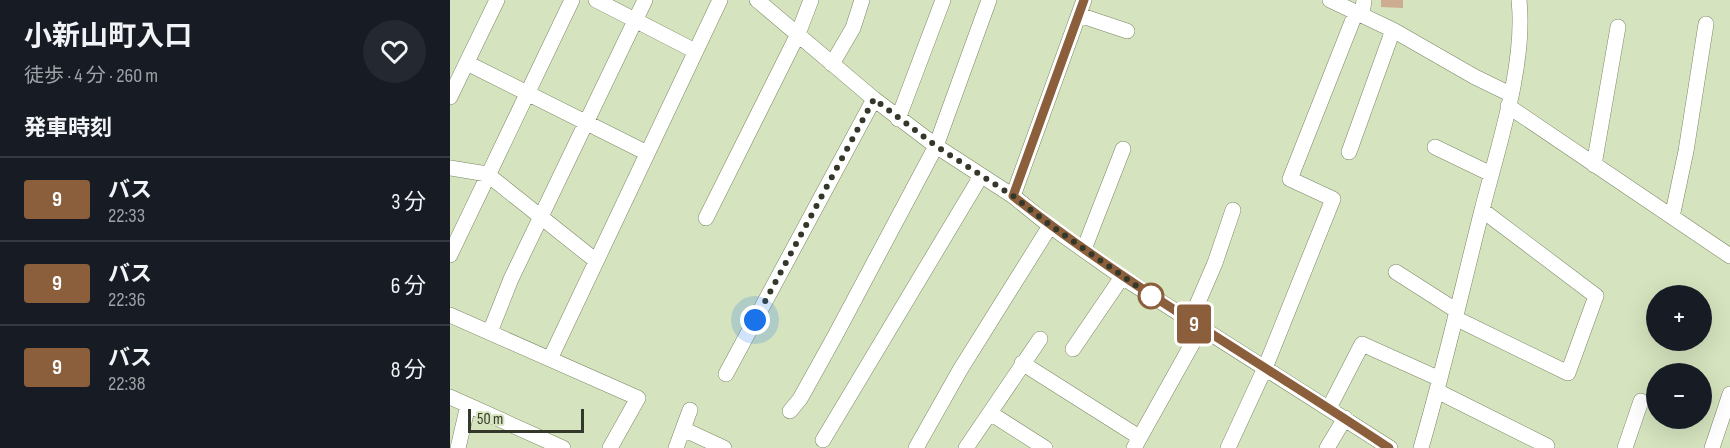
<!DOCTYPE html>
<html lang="ja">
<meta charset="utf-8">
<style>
:root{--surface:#171b24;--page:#242831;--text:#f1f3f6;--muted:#9ea1a6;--line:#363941}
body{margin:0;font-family:"Sofia Sans Condensed","Noto Sans JP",sans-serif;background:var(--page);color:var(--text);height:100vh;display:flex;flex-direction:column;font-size:22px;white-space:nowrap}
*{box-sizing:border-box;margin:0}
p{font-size:20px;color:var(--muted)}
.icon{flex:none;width:33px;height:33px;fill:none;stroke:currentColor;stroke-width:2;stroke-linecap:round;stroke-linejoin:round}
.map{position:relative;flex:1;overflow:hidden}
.drawer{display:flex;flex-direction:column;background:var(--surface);width:450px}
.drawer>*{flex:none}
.badge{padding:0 12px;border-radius:4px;font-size:21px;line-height:39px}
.fabs{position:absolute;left:1196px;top:285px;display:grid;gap:12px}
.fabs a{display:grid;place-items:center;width:66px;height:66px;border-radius:50%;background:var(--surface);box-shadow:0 6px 24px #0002;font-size:30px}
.scale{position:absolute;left:18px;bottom:15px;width:116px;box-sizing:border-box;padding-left:6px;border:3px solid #33382a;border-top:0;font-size:16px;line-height:21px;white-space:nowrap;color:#33382a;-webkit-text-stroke:4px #d5e3be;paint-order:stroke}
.you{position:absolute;width:30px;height:30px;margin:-15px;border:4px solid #fff;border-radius:50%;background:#1a73e8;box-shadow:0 0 0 9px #1a73e833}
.map>.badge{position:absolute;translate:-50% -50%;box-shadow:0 0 0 3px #fff}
h2{padding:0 24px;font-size:22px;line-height:54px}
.round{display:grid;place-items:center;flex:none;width:63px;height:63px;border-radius:32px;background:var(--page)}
.head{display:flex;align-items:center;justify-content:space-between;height:102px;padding:0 24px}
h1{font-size:28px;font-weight:700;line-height:45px}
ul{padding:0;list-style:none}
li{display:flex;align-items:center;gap:18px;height:84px;padding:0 24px;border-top:2px solid var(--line)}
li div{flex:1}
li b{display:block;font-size:22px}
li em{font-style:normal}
li .badge{min-width:66px;font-weight:700;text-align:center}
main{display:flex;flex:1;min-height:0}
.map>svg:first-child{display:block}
</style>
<main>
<section class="drawer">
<div class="head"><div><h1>小新山町入口</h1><p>徒歩 · 4 分 · 260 m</p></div><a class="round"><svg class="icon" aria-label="heart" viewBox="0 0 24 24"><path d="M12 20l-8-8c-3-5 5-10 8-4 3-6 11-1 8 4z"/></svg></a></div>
<h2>発車時刻</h2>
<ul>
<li><span class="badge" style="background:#8b5e3c;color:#fff">9</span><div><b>バス</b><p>22:33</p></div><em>3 分</em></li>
<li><span class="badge" style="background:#8b5e3c;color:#fff">9</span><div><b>バス</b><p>22:36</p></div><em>6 分</em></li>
<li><span class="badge" style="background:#8b5e3c;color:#fff">9</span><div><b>バス</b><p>22:38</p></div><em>8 分</em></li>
</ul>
</section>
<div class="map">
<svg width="1280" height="448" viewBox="0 0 1280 448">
<rect width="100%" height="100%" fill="#d5e3be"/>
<path fill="#ccad91" d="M931,0h22v8l-22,-1z"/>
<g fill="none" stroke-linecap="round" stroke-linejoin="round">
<g stroke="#7a8764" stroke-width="16">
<path id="minor" d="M146,0l99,51
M307,0l117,99 62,47 77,50 37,30 72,51 268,171
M880,0l63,30 82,47 35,17
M629,15l48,16
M912,15l2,-15
M17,63l180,90
M382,64l21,-36 9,-28
M0,97l47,-97
M1058,106l222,150
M448,119l45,-119
M985,147l56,27
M899,152l44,-122
M1144,165l24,-138
M0,168l37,6 108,86
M563,196l71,-196
M1222,217l14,-66 20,-127
M256,218l92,-184 13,-34
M634,249l39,-100
M0,255l122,-255
M946,272l61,39
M0,315l188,83 -28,50
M1005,318l113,55 28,-77 -114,-86
M740,321l25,-58 18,-53
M40,332l21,-53 134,-279
M623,349l49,-72
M100,359l170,-359
M572,363l117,74
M276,374l148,-275
M987,391l110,55
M0,397l113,51
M879,408l33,-64 78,35
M340,411l10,-12 35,-63 101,-190 53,-146
M540,413l55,35
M233,429l41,19
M373,440l158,-264
M8,448l10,-43
M226,448l14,-38
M466,448l44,-78 90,-144
M516,448l74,-109
M684,448l67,-120
M778,448l37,-80 68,-169 -43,-20 66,-167
M877,448l18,-30
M971,448c23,-79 41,-159 61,-238 16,-63 44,-146 37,-210
M1175,448l16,-47
M1262,448l18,-54"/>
</g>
<use href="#minor" stroke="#fff" stroke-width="15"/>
</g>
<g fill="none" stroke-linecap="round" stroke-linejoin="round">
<g stroke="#fff" stroke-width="14">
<path id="line" d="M634,0l-71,196c119,94 251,168 376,252"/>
</g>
<use href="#line" stroke="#8b5e3c" stroke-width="9"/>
<path stroke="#33382a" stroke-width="6" stroke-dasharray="0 10.8" d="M305,320l119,-221 62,47 77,50 37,29 101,71"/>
</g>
<circle fill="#fff" stroke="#8b5e3c" stroke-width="3" cx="701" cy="296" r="12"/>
</svg>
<div class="fabs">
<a>+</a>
<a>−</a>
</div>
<div class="scale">50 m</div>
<div class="you" style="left:305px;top:320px"></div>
<b class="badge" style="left:744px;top:324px;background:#8b5e3c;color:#fff">9</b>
</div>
</main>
